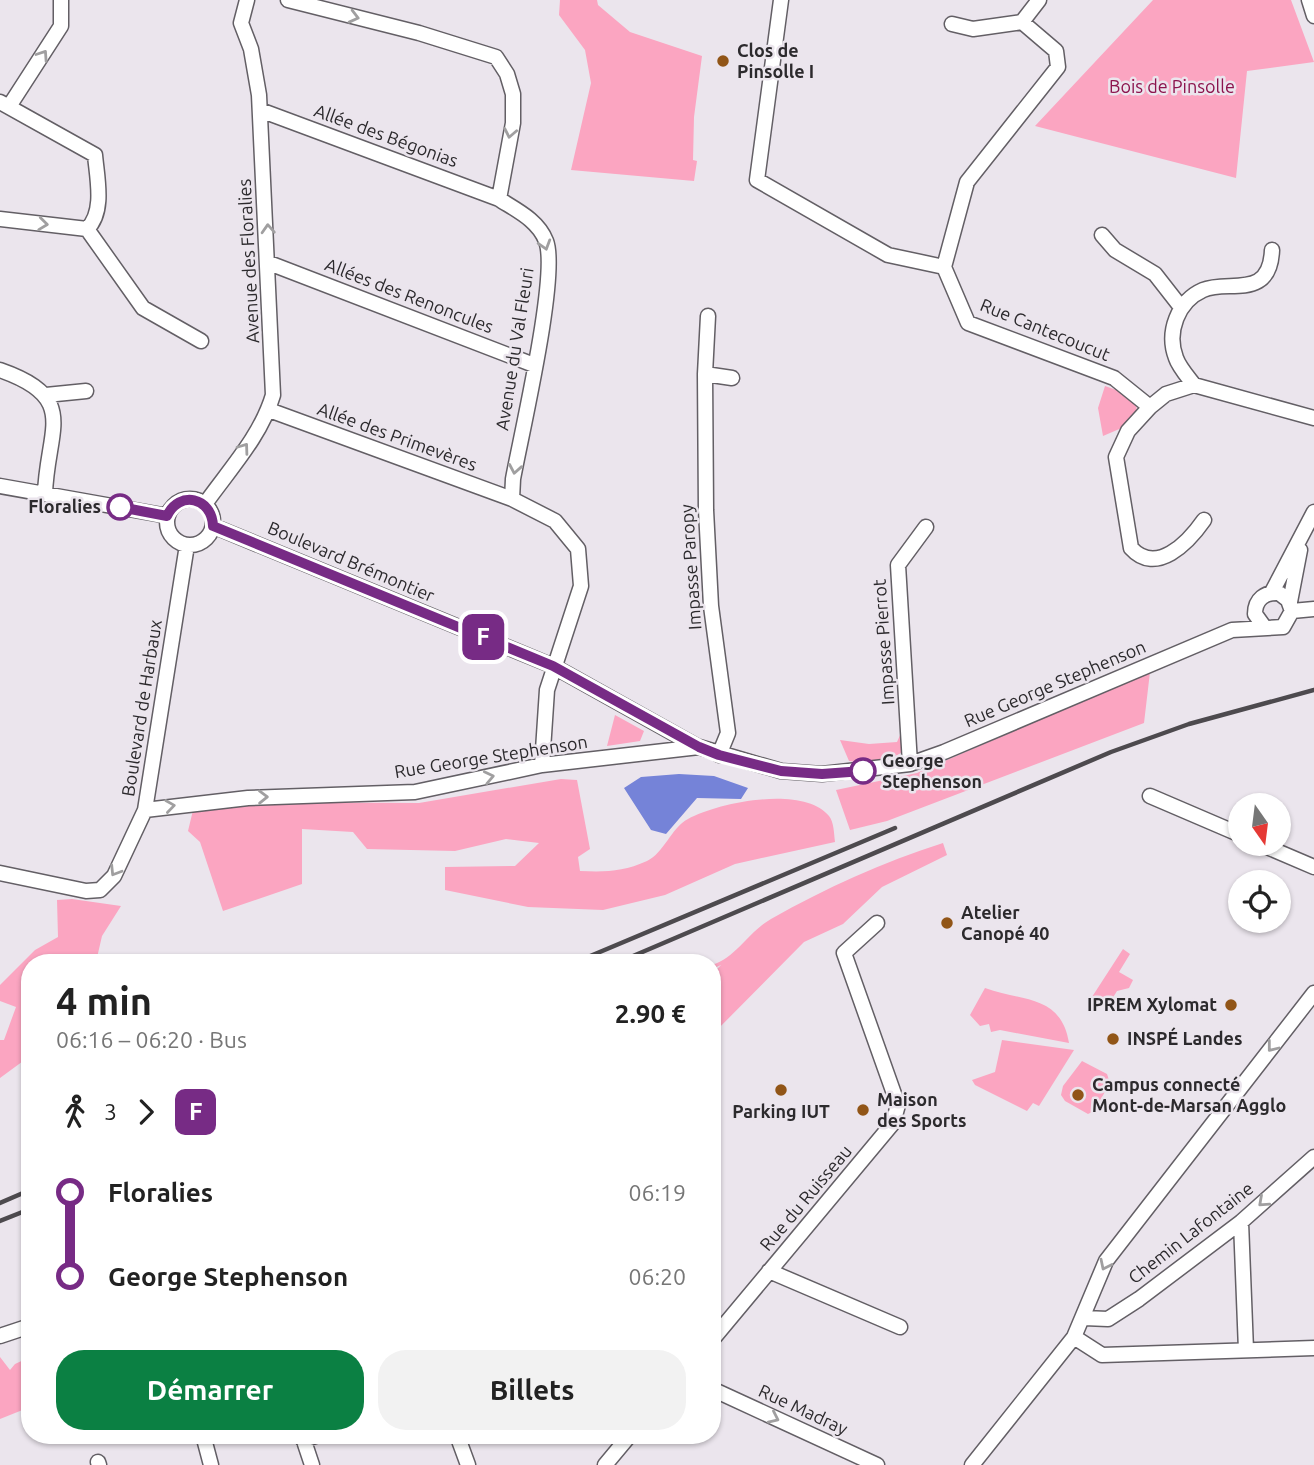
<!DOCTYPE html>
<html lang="fr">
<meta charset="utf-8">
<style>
:root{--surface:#fff;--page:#f2f2f2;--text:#222;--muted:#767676;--accent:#0b8043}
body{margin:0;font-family:Ubuntu,sans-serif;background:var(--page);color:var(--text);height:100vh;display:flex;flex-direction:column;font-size:26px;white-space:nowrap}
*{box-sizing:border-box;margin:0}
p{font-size:23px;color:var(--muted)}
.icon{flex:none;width:38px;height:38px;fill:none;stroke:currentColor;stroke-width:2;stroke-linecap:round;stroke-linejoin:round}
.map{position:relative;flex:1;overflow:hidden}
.details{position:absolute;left:21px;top:954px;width:700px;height:490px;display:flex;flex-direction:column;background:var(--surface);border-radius:28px;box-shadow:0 2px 5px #0004}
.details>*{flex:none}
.badge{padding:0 14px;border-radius:10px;font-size:24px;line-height:46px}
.needle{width:46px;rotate:166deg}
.controls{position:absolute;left:1228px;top:793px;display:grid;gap:14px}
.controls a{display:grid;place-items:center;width:63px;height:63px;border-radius:50%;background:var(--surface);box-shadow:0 2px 5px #0004;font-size:35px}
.map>.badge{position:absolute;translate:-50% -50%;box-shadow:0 0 0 4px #fff}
.legs{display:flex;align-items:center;gap:10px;height:77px;padding:0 35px;font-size:23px}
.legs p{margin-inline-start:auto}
.summary{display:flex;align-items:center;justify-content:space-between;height:119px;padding:0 35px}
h1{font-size:38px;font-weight:700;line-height:52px}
.primary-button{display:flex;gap:14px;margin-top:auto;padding:14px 35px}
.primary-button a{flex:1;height:80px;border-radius:28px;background:var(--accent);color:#fff;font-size:28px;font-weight:700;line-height:80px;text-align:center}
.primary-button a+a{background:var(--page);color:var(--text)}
ul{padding:0 35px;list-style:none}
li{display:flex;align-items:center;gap:24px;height:84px;font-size:26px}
li i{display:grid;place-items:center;width:10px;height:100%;margin:0 9px;background:currentColor}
li i::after{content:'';width:18px;height:18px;margin:-9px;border:5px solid;border-radius:50%;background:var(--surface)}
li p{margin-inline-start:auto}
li:first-child i{background:linear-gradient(#0000 50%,currentColor 0)}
li:last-child i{background:linear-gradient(currentColor 50%,#0000 0)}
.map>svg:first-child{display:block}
</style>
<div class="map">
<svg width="1314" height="1465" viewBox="0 0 1314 1465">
<rect width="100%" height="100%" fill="#ebe5ed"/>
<path fill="#fba5c1" d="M560,0h37l1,5 32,27 72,24 -8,61 -1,43 4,1 -3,20 -123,-11 20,-87 -6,-33 -26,-35z
M1153,0h138l23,62 -67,9 -11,107 -201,-52z
M1105,386l23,8 8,8 1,11 -13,14 -21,9 -5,-28z
M1150,672l-6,51 -257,98 -37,9 -14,-40 81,-17z
M615,715l29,16 -4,10 -33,5z
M901,733l1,19c-14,11 -36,11 -53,9l-9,-21 29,4 28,-2z
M561,779l16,1 13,69 -12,8 2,14c25,1 43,1 67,-10 17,-8 24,-33 41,-42 31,-17 116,-34 141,-3 5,6 5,18 6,26l-100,22 -70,31 -62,15 -75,-3 -83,-17v-23l70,-1 24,-23 -33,-4 -51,12 -88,-2 -14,-17 -51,-3v55l-79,27 -23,-69 -12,-11 7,-29 224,1z
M943,843l4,12 -65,32 -39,37 -39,18 -92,93v-61l9,-9 -9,4v-4c25,-8 36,-33 59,-46 55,-31 112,-57 172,-76z
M72,899l49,7 -19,30 -6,26h-66v94l-30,22v-38h4l12,-33 -16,-6v-16l35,-35 23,-13 -1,-37z
M1123,949l7,5 -11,18 14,8 -4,8 -12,3 -5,8 -22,1z
M985,988c37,14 76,6 84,55l-69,-13 -9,2 -2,-8 -9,2 -10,-11z
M1002,1040l72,10 -35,56 -6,-3 -6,8 -52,-26 -3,-5 23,-8z
M1082,1061l25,13 3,9 -16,28 -6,3 -23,-13 -4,-6 2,-9z
M0,1357l10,13 5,-6 15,-7v50l-30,12z"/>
<path fill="#7583d8" d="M679,774l35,2 34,12 -7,11 -44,-1 -31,36 -15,-4 -27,-42 17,-11z"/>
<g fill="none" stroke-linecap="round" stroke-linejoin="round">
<g stroke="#635f65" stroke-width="17">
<path id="minor" d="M288,0l131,33 77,24 11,17 6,20v29l-14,76
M781,0l-24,180 131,75 56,12
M1309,0l5,16
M1022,22l17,-22
M952,24l21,5 49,-7 34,29 2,16 -91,115 -23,85 24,56 146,55 36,29 16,-13 28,-9 120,33
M0,102l95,53c2,23 10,57 -8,74
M10,105l51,-79v-26
M260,110l239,89c17,11 39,21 47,42 13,33 -25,194 -33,238l-1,20 43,22 23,28 3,37 -34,104 -5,75
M0,219l87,10
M87,229l56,79 58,33
M1102,235l13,15 40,24 25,32
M269,263l265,102
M0,370c80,28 47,59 45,124
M705,374l3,-58
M1194,385c-6,-8 -15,-18 -18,-27 -10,-26 2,-57 27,-68 25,-11 67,11 69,-40
M46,395l40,-4
M1150,407l-22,24 -12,26 15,91c25,28 57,-5 73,-28
M269,410l243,89
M0,486l168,30
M167 522a23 23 0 1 1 46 0a23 23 0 1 1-46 0Z
M205,504c24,-34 56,-68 68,-109l-14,-300 -8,-46 -10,-26 6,-23
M213,526l340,140 145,81
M1272,592l42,-80
M1290,602l10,-52
M1292,611l22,-2
M719,755l9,-22 -17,-127 -5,-96 -1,-136 27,4
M910,764l-12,-199 28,-38
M1150,796l91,39
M145,810l103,-12 167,-6 127,-27 157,-18 82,24 41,3 88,-10 34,-12 288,-122 51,-3 9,-16 -4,-11 -9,-7c-14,-1 -24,6 -24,21l10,14
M1260,844l54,23
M0,873l86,18 14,-1 14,-14 31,-66 42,-265
M1241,1222l5,128
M769,1271l131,56
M1084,1318l24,1 31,-20 102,-77 73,-65
M0,1336l30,-10
M1074,1337l28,18 212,-7
M712,1340l181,-217 5,-18 -54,-152 33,-30
M712,1389l165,76
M203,1435l8,30
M302,1435l10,30
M457,1435l11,30
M303,1440l16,-5
M98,1462l1,3
M605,1465l25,-30
M972,1465l102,-128 32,-76 208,-268"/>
</g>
<use href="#minor" stroke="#fff" stroke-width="14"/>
<path stroke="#4d4a4e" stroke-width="4.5" d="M576,962l319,-134
M619,962l492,-210 78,-28 125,-34
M0,1203l30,-13
M0,1221l30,-12"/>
</g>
<defs><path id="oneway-chevron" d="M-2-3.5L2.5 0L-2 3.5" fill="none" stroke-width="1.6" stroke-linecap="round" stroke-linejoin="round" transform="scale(1.75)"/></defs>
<g stroke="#a09fa0">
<use href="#oneway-chevron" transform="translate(354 17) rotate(14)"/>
<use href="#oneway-chevron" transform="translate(43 55) rotate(-56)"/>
<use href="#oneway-chevron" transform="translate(510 133) rotate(101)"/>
<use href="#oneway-chevron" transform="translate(43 224) rotate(7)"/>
<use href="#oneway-chevron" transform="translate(268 229) rotate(-93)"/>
<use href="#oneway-chevron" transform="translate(545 245) rotate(73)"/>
<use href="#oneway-chevron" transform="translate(244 448) rotate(-54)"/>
<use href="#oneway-chevron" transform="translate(515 469) rotate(100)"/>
<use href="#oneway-chevron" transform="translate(489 777) rotate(-12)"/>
<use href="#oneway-chevron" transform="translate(263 797) rotate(-1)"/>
<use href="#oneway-chevron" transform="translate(170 806) rotate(-8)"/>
<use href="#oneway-chevron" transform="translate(115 871) rotate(122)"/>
<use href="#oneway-chevron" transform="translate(1272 1047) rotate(128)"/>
<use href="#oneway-chevron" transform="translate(1263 1202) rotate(138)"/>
<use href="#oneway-chevron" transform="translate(1105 1265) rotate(116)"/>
<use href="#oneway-chevron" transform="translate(774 1418) rotate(25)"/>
</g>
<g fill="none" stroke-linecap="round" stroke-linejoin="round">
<g stroke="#fff" stroke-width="16">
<path id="line-1" d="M120,507l47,9c12,-26 45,-19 46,10l340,140 146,81 20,8 62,16 41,3 41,-3"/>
</g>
<use href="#line-1" stroke="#772b85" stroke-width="10"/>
</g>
<g fill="#915517" stroke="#ebe5ed" stroke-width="2.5">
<circle cx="723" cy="61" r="7"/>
<circle cx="947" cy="923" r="7"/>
<circle cx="1231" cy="1005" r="7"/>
<circle cx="1113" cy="1039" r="7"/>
<circle cx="781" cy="1090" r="7"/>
<circle cx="1078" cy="1095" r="7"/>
<circle cx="863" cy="1110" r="7"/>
</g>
<g fill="#fff" stroke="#772b85" stroke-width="3.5">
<circle cx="120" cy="507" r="12"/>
<circle cx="863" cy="771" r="12"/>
</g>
<g text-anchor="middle" stroke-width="5" stroke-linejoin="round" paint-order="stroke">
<g font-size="18" font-weight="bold" fill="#2c2a2d" stroke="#ebe5ed" text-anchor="start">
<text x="737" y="57">Clos de<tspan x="737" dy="21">Pinsolle I</tspan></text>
<text x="961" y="919">Atelier<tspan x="961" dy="21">Canopé 40</tspan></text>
<text x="1217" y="1011" text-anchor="end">IPREM Xylomat</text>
<text x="1127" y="1045">INSPÉ Landes</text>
<text x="1092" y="1091">Campus connecté<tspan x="1092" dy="21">Mont-de-Marsan Agglo</tspan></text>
<text x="877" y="1106">Maison<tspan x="877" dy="21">des Sports</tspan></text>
<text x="781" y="1118" text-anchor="middle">Parking IUT</text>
</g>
<g font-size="18" fill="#8c144e" stroke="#ebe5ed">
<text x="1172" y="93">Bois de Pinsolle</text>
</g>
<g font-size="18" fill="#2c2a2d" stroke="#ebe5ed">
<text transform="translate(386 136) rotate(20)" y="6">Allée des Bégonias</text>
<text transform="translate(249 261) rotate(-93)" y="6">Avenue des Floralies</text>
<text transform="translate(409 296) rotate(21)" y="6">Allées des Renoncules</text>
<text transform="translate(1045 330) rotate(22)" y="6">Rue Cantecoucut</text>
<text transform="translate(515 349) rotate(-81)" y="6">Avenue du Val Fleuri</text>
<text transform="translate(397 437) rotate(20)" y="6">Allée des Primevères</text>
<text transform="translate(351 562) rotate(23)" y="6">Boulevard Brémontier</text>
<text transform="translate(691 567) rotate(-94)" y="6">Impasse Paropy</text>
<text transform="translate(884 642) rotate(-94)" y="6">Impasse Pierrot</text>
<text transform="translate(1055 684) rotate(-23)" y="6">Rue George Stephenson</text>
<text transform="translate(142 708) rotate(-81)" y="6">Boulevard de Harbaux</text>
<text transform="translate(491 757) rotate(-9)" y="6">Rue George Stephenson</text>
<text transform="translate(806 1198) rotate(-50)" y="6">Rue du Ruisseau</text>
<text transform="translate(1191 1233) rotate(-38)" y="6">Chemin Lafontaine</text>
<text transform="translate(803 1410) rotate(25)" y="6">Rue Madray</text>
</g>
<g font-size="18" font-weight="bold" fill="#2c2a2d" stroke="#ebe5ed" text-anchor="end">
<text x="101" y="513">Floralies</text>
<text x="882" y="767" text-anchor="start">George<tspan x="882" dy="21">Stephenson</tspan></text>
</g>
</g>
</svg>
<div class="controls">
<a><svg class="needle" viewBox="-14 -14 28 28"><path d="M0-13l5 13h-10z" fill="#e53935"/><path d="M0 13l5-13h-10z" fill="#767676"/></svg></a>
<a><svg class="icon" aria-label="locate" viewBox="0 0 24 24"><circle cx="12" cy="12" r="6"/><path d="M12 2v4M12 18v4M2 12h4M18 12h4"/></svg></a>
</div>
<b class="badge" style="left:483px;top:637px;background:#772b85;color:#fff">F</b>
<section class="details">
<div class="summary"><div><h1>4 min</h1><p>06:16 – 06:20 · Bus</p></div><b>2.90 €</b></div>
<div class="legs"><svg class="icon" aria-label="walk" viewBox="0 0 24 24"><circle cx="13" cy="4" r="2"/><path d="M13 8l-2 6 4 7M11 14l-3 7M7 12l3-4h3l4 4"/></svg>3<svg class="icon" aria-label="forward" viewBox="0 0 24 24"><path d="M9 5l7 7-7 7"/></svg><b class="badge" style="background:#772b85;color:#fff">F</b></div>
<ul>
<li><i style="color:#772b85"></i><b>Floralies</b><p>06:19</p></li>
<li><i style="color:#772b85"></i><b>George Stephenson</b><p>06:20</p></li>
</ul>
<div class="primary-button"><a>Démarrer</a><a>Billets</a></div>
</section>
</div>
